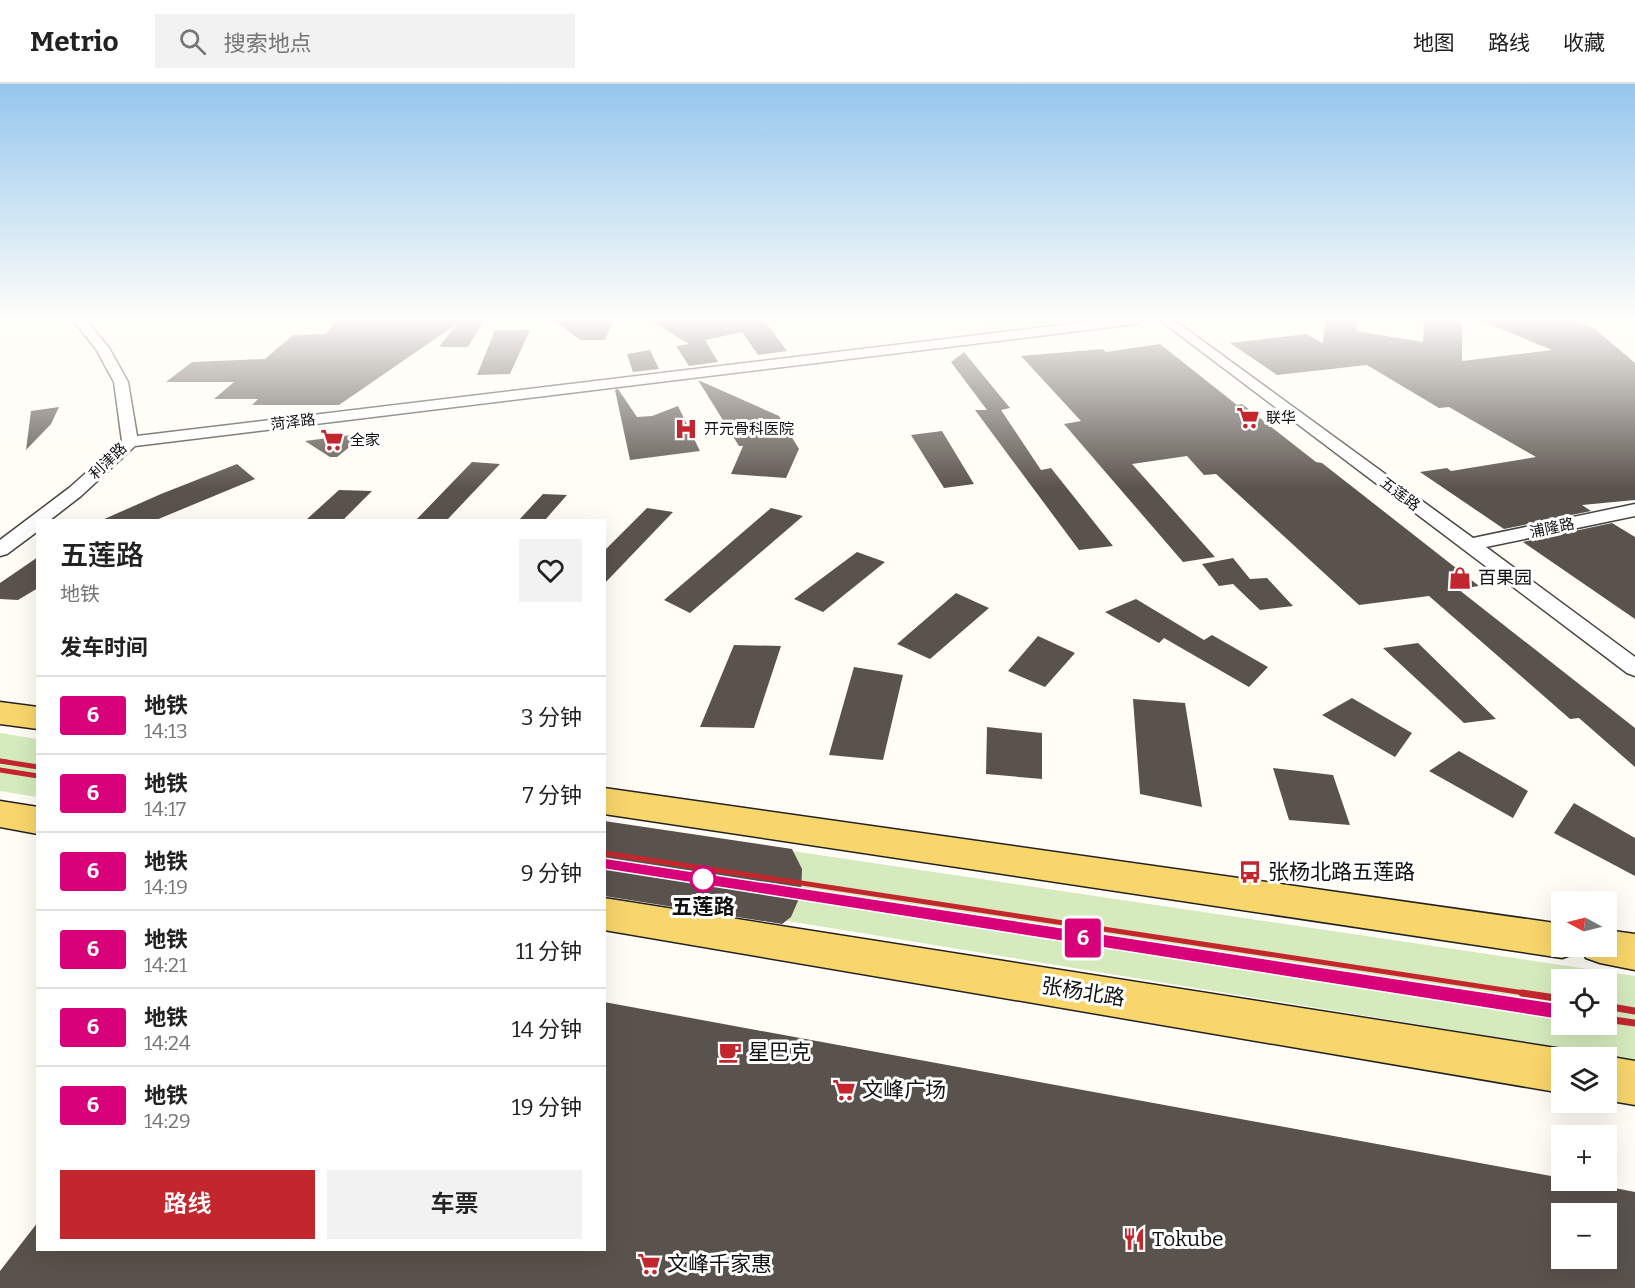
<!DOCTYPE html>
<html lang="zh">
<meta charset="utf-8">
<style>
:root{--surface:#fff;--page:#f2f2f2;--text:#222;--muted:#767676;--line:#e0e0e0;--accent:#c4262e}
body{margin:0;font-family:Bitter,"Noto Sans SC",serif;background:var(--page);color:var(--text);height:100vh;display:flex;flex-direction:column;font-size:22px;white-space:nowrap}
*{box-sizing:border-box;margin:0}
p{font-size:20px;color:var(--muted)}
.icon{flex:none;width:33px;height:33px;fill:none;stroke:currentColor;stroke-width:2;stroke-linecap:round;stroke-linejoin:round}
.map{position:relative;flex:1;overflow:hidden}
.details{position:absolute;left:36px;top:435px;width:570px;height:732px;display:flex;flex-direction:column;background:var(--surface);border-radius:0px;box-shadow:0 6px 24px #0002}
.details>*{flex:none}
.badge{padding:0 12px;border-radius:4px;font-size:21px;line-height:39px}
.needle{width:39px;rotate:277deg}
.buttons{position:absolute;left:1551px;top:807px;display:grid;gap:12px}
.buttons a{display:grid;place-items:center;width:66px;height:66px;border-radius:0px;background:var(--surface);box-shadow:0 6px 24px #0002;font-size:30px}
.map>.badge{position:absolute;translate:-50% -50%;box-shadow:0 0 0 3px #fff}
h2{padding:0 24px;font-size:22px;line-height:54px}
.round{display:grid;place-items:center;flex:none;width:63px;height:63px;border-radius:0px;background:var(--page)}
.overview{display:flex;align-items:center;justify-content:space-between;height:102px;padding:0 24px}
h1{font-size:28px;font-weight:600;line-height:45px}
.button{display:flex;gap:12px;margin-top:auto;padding:12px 24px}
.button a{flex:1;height:69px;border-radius:0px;background:var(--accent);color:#fff;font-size:24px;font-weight:600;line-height:69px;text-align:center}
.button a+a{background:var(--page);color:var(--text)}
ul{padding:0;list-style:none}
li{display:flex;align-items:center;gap:18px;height:78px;padding:0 24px;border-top:2px solid var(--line)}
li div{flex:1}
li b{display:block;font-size:22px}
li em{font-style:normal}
li .badge{min-width:66px;font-weight:700;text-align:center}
header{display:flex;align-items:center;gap:36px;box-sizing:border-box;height:84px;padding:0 30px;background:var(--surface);border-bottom:2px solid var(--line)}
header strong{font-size:28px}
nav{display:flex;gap:33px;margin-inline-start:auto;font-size:21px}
.search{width:420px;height:54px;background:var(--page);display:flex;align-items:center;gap:15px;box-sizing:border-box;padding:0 21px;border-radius:0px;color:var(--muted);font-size:22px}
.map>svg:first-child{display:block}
</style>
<header>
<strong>Metrio</strong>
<div class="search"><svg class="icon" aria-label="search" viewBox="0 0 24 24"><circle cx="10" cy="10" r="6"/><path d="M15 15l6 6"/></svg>搜索地点</div>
<nav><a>地图</a><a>路线</a><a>收藏</a></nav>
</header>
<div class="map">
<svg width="1635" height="1204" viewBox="0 0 1635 1204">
<rect width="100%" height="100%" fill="#fffdf5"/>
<path fill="#d5ebbd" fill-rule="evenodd" d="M981,236h100l-86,10z
M0,649l37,6v58l-37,-6z
M604,739l1031,153v84l-1030,-169zM1562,896h44v44h-44z"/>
<path fill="#5a524d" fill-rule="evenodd" d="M338,236h146l-16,27h-29l19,-24 -119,82h-87l6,-6h-44l20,-17h-68l26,-20 73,-3 28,-24 32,-1z
M554,236h60l-9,20h-25z
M650,236h114l23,31 -29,4 -16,-23 -37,8 13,22 -29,4 -13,-20 13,-2z
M1325,236h34l-3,11 67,11 1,-22h38v41l90,-11 -73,-30h92l24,9 40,34v137l-53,5 9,6 -87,18 -84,-57 27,-4 4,3 85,-14 -87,-50 -10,1 -72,-43 -90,10 -47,-32 76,-9 17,9z
M495,246h35l-20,44 -33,1z
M1160,260l77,61 5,-1 74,58 6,1 157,123 -21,3 177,139v39l-56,-49 -9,1 -141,-123 -70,9 -143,-131 -12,1 -17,-19 -55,8 83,93 -32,5 -119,-138 17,-3 -60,-65 82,-7 3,3z
M650,266l9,19 -26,3 -6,-18z
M964,268l46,56 -9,2 40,60 10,-2 62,78 -34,4 -104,-140h12l-36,-48z
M698,296l81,36 20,33 -13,29 -55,-4 12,-28h-4z
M618,305l19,28 15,-1 26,-10 22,45 -70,9 -15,-70z
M59,323l-8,17 -25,26 5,-39z
M942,347l32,53 -30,4 -33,-53z
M367,349l-30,24h-7l-25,-16z
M472,378l28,2 -53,56h-31z
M237,380l18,15 -99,41h-54l59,-26z
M339,406l33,1 -29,29h-37z
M543,410l24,1 -22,25h-26z
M647,424l26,4 -69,72v-33z
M771,424l32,8 -113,97 -26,-13z
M1612,439l23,14v82l-112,-77z
M857,468l28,10 -62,50 -29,-13z
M38,473v31l-20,12 -18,-1v-16z
M1233,474l17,21 17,-1 26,28 -33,4 -27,-26 -14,2 -17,-22z
M956,509l33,15 -59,51 -33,-15z
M1136,515l68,41 8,-5 56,32 -19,20 -85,-49 -5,5 -54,-31z
M1038,552l37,17 -30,34 -37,-16z
M1418,559l78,76 -32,4 -81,-75z
M734,561l47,1 -27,82 -54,-1z
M854,583l49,8 -20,85 -54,-5z
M1352,614l60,35 -17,24 -73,-42z
M1133,615l52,4 17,104 -62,-13z
M987,643l55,6v46l-56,-5z
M1459,667l69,40 -15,27 -84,-47z
M1273,684l60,7 17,50 -61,-5z
M1574,719l61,35v38l-81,-43z
M604,737l188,28 10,20 -1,25 -10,23 -9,7 -178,-28z
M604,918l958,176v2h12l61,12v96h-1635v-17l38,-49v28h566zM1562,1130h44v44h-44z"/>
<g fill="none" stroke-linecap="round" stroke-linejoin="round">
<g stroke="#444" stroke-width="3">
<path id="minor" d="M73,236h13l23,28 19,34 9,54 967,-116h38l-6,4 -1001,122 -54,50 -31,24h-12v11l-31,23 -7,2v-16l69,-52 53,-47 -8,-59 -18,-33z
M1160,236h14l299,218 162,-34v12l-149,31 149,110v19l-8,-3z"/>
</g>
<g stroke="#222" stroke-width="3">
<path id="major" d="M0,618l38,5v22l-38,-5z
M604,704l958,136v22h17l-3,7 -14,5 -958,-144z
M0,717l38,6v27l-38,-7z
M604,814l958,151 17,9h-17v35l-958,-163z
M1606,846l29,4v36l-35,-7 -14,-5 -6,-12h26z
M1606,972l29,5v44l-29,-5v-42h-4z"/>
</g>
<use href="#minor" fill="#fff" fill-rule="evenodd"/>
<use href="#major" fill="#f9d66b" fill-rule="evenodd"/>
<path stroke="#c4262e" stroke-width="4.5" d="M0,677l7,1"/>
<path stroke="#c4262e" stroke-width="5" d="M0,677l38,6
M0,686l38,6
M604,769l927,141
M604,780l844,130"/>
<path stroke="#c4262e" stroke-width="7" d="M1438,909l124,19
M1522,909l40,6
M1606,922l29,5
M1606,935l29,4"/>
</g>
<linearGradient id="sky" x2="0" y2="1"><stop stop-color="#95c6ee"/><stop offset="0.58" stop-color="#fffefa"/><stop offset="1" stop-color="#fffefa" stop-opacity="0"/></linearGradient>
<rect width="1635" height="405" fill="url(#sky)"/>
<path fill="#d9017a" stroke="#fff" stroke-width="1.5" d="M604,774l958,146 5,3 3,5 -3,6 -5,2 -958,-151 -5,-1 -2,-4 2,-4z"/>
<defs>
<g id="supermarket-bare" transform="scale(1.8)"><path d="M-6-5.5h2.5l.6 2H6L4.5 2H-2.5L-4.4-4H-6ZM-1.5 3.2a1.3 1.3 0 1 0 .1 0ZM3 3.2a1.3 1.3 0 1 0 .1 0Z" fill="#c4262e" stroke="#fff" stroke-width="2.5" paint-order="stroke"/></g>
<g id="hospital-bare" transform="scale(1.8)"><path d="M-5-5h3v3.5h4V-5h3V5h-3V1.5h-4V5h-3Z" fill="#c4262e" stroke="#fff" stroke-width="2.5" paint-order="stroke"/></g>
<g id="shop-bare" transform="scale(1.8)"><path d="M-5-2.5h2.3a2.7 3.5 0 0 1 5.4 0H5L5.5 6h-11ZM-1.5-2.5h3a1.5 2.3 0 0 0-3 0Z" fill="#c4262e" stroke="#fff" stroke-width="2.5" paint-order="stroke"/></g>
<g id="bus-bare" transform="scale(1.8)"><path d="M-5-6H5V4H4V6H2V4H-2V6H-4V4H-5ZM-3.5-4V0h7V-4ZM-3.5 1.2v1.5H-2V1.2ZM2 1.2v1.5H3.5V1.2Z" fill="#c4262e" stroke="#fff" stroke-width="2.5" paint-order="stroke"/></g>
<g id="cafe-bare" transform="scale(1.8)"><path d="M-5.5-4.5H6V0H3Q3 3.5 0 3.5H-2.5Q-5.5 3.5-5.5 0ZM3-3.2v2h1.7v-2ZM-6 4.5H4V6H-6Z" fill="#c4262e" stroke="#fff" stroke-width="2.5" paint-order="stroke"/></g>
<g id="restaurant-bare" transform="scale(1.8)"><path d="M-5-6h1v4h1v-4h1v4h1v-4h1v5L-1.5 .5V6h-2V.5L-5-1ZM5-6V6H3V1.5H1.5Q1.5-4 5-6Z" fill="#c4262e" stroke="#fff" stroke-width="2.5" paint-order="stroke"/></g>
</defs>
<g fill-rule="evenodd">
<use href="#supermarket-bare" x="1248" y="334"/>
<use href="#hospital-bare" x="686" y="345"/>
<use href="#supermarket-bare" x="332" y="356"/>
<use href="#shop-bare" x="1460" y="494"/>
<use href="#bus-bare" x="1250" y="788"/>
<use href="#cafe-bare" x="730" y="968"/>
<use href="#supermarket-bare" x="844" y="1006"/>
<use href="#restaurant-bare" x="1134" y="1155"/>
<use href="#supermarket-bare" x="649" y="1180"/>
</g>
<circle fill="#fff" stroke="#d9017a" stroke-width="3" cx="703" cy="795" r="12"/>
<g text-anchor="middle" stroke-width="6" stroke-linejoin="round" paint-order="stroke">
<g font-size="15" fill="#111" stroke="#fff" text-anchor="start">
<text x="1266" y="339">联华</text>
<text x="704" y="350">开元骨科医院</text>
<text x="350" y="361">全家</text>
</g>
<g font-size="15" fill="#111" stroke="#fff">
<text transform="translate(293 338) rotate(-7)" y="5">菏泽路</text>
<text transform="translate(108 377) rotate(-44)" y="5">利津路</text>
<text transform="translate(1400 410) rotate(37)" y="5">五莲路</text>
<text transform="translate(1552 444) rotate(-12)" y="5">浦隆路</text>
</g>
<g font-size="18" fill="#111" stroke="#fff" text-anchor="start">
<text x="1478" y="500">百果园</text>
</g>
<g font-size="21" fill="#111" stroke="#fff" text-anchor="start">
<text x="1268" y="795">张杨北路五莲路</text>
<text x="748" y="975">星巴克</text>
<text x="862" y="1013">文峰广场</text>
<text x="1152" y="1162">Tokube</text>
<text x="667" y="1187">文峰千家惠</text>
</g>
<g font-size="21" font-weight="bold" fill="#111" stroke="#fff">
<text x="703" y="830">五莲路</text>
</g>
<g font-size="21" fill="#111" stroke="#fff">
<text transform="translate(1083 908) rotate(9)" y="7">张杨北路</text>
</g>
</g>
</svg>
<div class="buttons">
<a><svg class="needle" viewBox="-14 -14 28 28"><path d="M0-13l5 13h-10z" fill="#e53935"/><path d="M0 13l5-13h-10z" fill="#767676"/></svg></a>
<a><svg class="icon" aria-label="locate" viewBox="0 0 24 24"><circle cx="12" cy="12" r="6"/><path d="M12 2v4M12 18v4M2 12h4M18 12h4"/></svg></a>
<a><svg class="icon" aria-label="layers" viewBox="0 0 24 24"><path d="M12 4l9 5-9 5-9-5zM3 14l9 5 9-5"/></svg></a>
<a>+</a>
<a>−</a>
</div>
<b class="badge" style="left:1083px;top:854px;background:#d9017a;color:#fff">6</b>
<section class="details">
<div class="overview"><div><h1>五莲路</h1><p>地铁</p></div><a class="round"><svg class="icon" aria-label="heart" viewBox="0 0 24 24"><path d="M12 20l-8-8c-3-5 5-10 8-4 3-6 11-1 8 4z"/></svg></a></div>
<h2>发车时间</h2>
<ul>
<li><span class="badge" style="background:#d9017a;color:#fff">6</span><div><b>地铁</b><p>14:13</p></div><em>3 分钟</em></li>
<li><span class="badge" style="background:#d9017a;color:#fff">6</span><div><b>地铁</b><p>14:17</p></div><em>7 分钟</em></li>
<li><span class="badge" style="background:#d9017a;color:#fff">6</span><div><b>地铁</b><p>14:19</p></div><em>9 分钟</em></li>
<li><span class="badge" style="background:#d9017a;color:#fff">6</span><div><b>地铁</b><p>14:21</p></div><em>11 分钟</em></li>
<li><span class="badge" style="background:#d9017a;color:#fff">6</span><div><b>地铁</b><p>14:24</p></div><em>14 分钟</em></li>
<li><span class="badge" style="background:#d9017a;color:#fff">6</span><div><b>地铁</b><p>14:29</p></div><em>19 分钟</em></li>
</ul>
<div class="button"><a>路线</a><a>车票</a></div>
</section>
</div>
